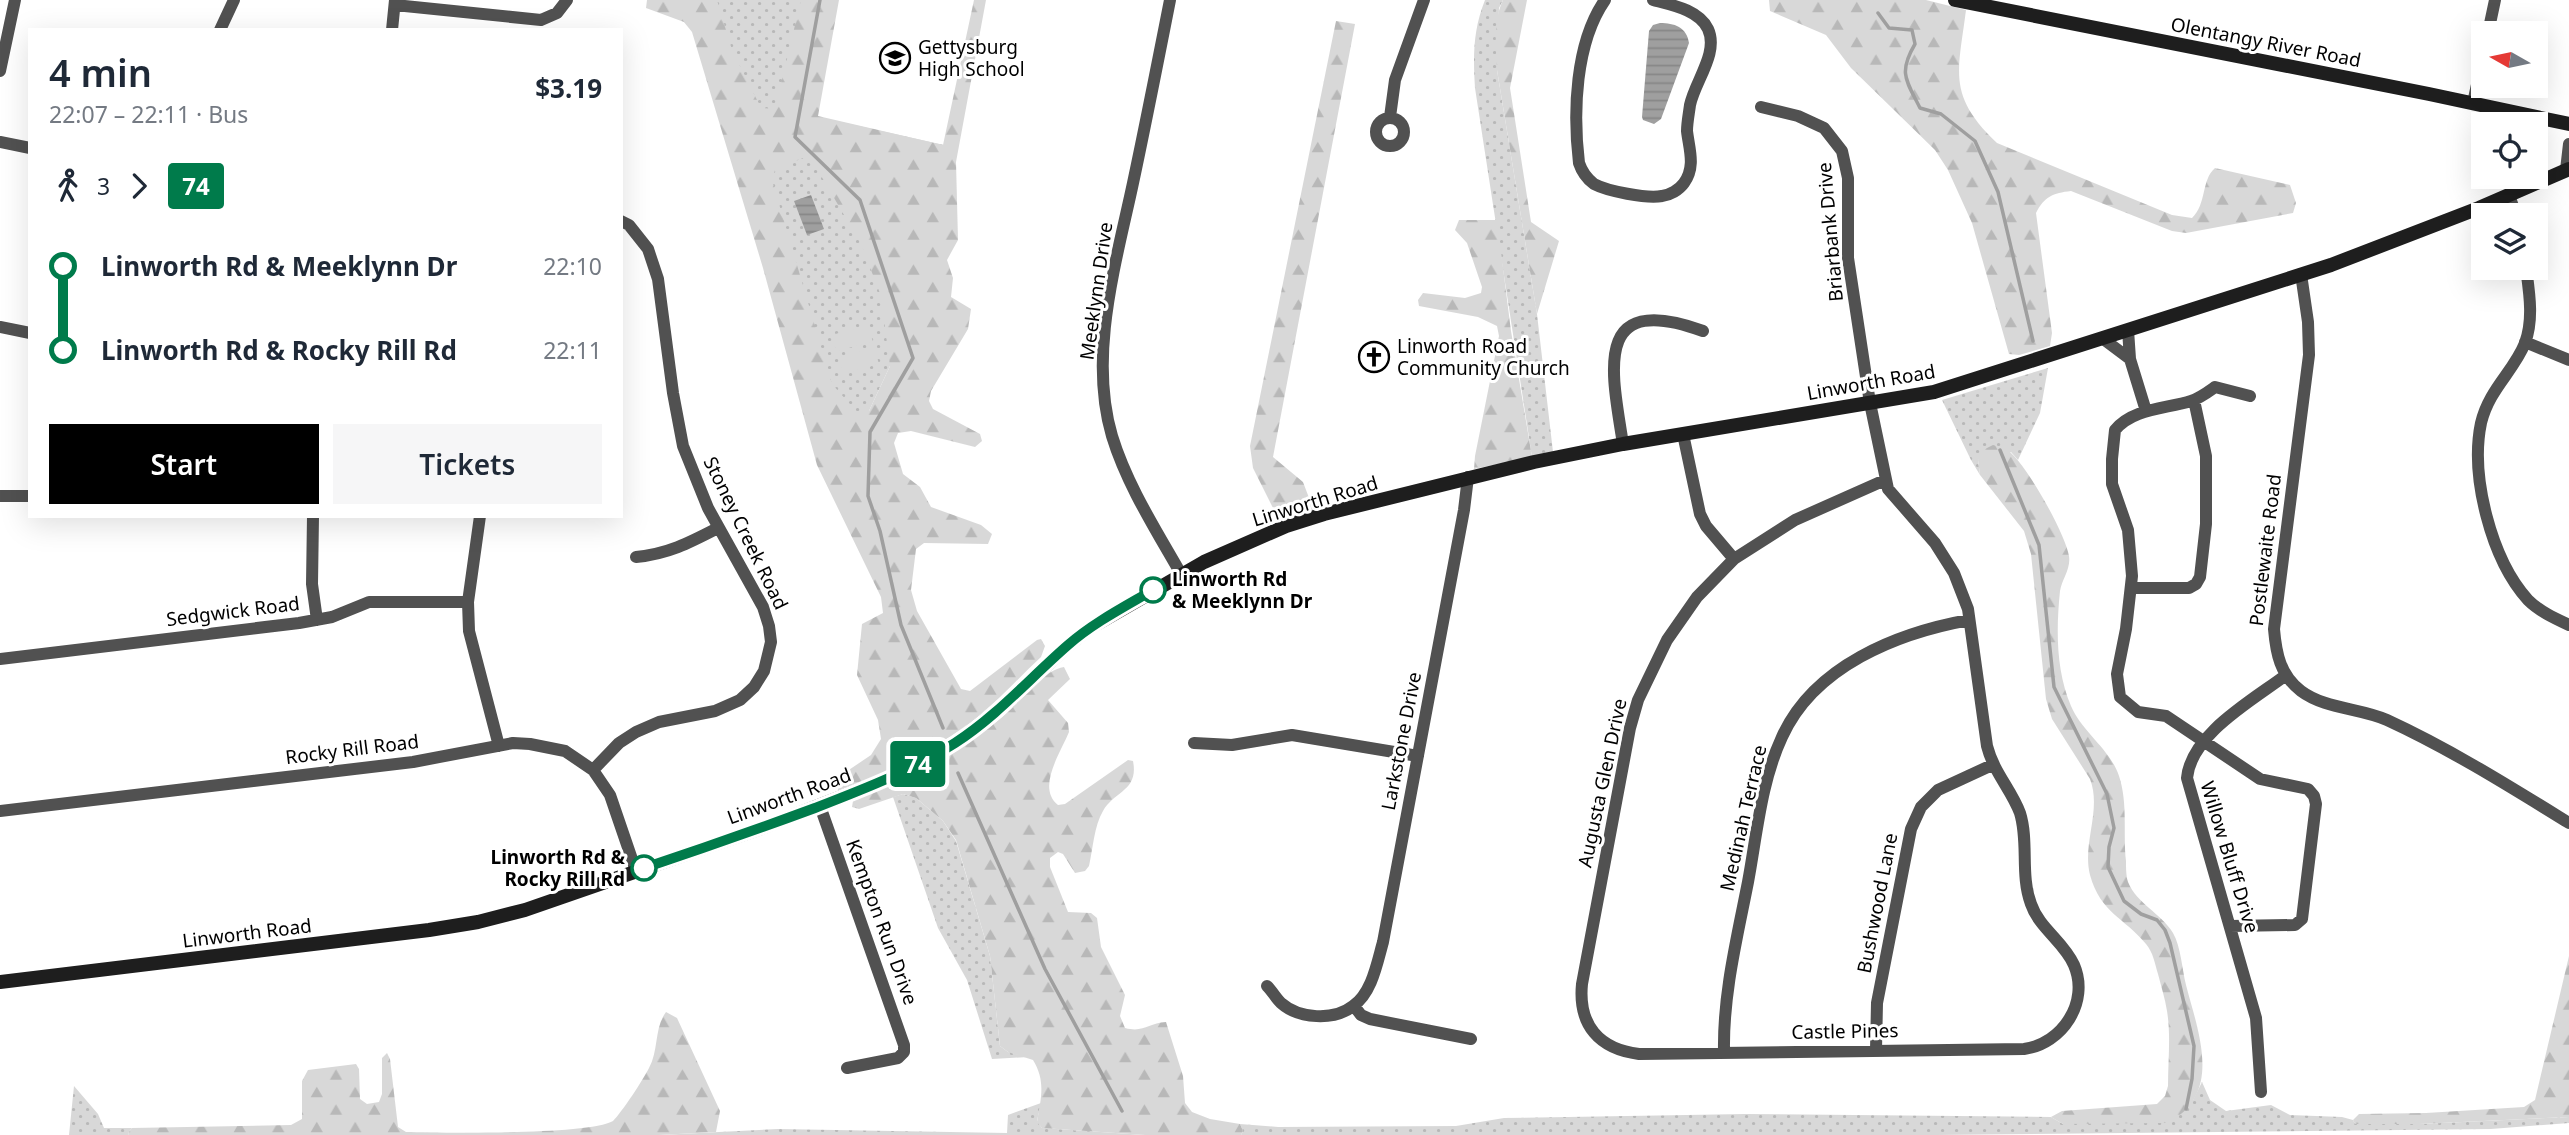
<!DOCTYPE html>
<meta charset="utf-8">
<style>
:root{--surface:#fff;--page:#f6f6f7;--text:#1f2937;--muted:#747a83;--accent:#000}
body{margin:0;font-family:"Noto Sans",sans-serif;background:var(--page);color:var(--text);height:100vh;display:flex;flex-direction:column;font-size:26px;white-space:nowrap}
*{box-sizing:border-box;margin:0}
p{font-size:23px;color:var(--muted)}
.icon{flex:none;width:38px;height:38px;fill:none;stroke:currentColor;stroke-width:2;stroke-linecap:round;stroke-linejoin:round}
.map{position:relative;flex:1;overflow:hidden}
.side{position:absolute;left:28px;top:28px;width:595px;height:490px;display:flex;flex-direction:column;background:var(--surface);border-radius:0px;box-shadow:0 7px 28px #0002}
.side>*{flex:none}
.badge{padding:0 14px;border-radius:5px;font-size:24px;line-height:46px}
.needle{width:46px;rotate:279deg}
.buttons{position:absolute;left:2471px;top:21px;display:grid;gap:14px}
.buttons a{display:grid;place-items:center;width:77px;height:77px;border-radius:0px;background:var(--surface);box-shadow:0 7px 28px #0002;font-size:35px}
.map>.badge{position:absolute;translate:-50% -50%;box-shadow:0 0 0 4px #fff}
.legs{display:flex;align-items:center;gap:10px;height:77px;padding:0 21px;font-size:23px}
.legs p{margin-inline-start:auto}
.overview{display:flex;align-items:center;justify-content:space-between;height:119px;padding:0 21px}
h1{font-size:38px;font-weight:600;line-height:52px}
.button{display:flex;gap:14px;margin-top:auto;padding:14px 21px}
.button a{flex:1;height:80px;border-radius:0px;background:var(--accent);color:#fff;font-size:28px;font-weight:600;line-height:80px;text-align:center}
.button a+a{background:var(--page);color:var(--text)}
ul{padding:0 21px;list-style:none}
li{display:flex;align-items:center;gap:24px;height:84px;font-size:26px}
li i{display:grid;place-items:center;width:10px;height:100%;margin:0 9px;background:currentColor}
li i::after{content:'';width:18px;height:18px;margin:-9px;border:5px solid;border-radius:50%;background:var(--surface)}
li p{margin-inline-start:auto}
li:first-child i{background:linear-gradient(#0000 50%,currentColor 0)}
li:last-child i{background:linear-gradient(currentColor 50%,#0000 0)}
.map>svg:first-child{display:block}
</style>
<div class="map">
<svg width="2569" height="1135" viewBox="0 0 2569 1135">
<defs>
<pattern id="grass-dots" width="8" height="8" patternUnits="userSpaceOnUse" patternTransform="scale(1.75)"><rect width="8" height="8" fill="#d8d8d8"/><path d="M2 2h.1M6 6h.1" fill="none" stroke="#b8b8b8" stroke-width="1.8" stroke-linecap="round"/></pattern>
<pattern id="forest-firs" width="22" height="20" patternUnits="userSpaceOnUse" patternTransform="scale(1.75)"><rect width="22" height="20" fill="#d8d8d8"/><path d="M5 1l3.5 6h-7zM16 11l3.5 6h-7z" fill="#b8b8b8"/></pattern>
<pattern id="water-rules" width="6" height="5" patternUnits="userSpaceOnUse" patternTransform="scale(1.75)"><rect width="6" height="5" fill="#9f9f9f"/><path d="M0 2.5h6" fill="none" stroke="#878787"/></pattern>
</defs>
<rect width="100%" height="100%" fill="#fff"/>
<path fill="url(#grass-dots)" d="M694,0h123l-21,112 148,33 -54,221 -21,45 -28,36z
M1485,0h18l-4,8 -2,62 40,244 16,138 -21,5 -57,-369c-2,-32 -2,-58 10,-88z
M2048,368l-8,45 -22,47 -7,-8 -33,8 2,15 -9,-15 -29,-60z
M903,794l13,4 27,23 13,20 34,115 10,90 8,6 20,5 -36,2 -25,-79 -29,-52 -45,-131z
M2202,1082l8,18 16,11 45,-6 19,10 52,2 11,3 2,4h65l149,-7v6l-78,6 -554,6h-696l2,-4 -3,-7 38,3 178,-1 48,-8 241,-4 306,3 12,7 130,-24z
M74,1086l24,28 6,14h28l-4,5 1,2h-60z
M1041,1103l-4,18 5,7 103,7h-486l119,-6 229,4 1,-18z"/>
<path fill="url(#forest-firs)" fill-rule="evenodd" d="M647,0h70l15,50 29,58 14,1 26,-109h38l-21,116 125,29 31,-145h12l-30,162 2,78 -11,20 6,18 -2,19 20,12 -3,20 -37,62 -2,10 4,8 47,25 2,7 -7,6 -64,-16 -13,2 -4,10 9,31 17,13 11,20 50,18 11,9 -4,10 -64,-1 -8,6 -5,41 6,21 44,78 9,2 67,-51 4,-1 4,7 -4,11c-24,22 -46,48 -72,67 -40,29 -84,49 -130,68l-5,-12 37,-25 10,-16 -3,-19 -21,-45 5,-51 21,-11 -2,-16 -64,-132 -54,-197 -71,-236 -8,-10 -38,-14zM803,158l10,4 48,82 20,52 9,70 -21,45h-13l-24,-27 -60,-204 3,-10z
M1503,0h24l-17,88 21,134 28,19 -22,73 -40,-244c-1,-23 -4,-49 6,-70z
M1769,0h157l40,10c-8,63 -19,85 31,133l175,72 20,3c15,-14 9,-38 23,-50l75,17 6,18 -3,10 -107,20 -14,-2 -101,-40c-18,2 -27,6 -35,22l16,120 -2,13 -31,9 -10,-1 -37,-131 -24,-53 -13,-20 -84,-82 -25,-33 -56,-24z
M1336,21l19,3 -82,433 30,25 11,29 -34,11 -27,-54 -3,-22z
M1459,220h38l14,111 21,126 -58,12 1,-13 24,-120 -2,-10 -19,-9 -59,-11 -1,-6 5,-7 42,5 16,-5 1,-6 -15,-44 -12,-13z
M1993,445c7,2 15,4 19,9 17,16 53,79 57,102 2,13 -7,23 -9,35 -4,39 -4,80 11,115 11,26 39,43 48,70 9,27 4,57 7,85 0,6 0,15 2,21 9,22 33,31 45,51 8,14 9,36 13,52 12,47 38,109 -19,138l-104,1 -12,-7 11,-6 95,-7 8,-8 3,-10c0,-25 3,-51 -1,-75 -2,-13 -6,-25 -9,-37 -3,-10 -5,-22 -12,-30 -22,-27 -45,-30 -56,-69 -8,-32 12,-65 0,-96l-38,-60 -6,-20 -15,-145 -7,-23 -44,-56 -2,-15 7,-11z
M1064,667l6,12 -22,21 20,23 1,9c-8,20 -33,56 -11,73l7,-1 63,-44 5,1c6,30 -19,30 -30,50 -9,15 -10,38 -14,55l-4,5 -10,2 -12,-19 -5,-2 -8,6v9l18,45 23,1 6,5 4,29 24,48 -5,21 5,12c19,5 23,-5 41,-6l17,54 2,27 7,9 18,7 30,5 3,7 -2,4h-96l-103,-7 -5,-6c4,-24 9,-41 -4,-62l-25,-8 -8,-6 -10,-90 -34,-116 -13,-19 -27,-23 -13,-4 -44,15 -7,-2 1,-6c56,-25 113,-50 158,-92 15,-14 32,-38 53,-42z
M2569,956v161l-149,7h-65l-2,-4 6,-6 67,-1 98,-6 11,-7z
M666,1012l11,6 43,93 -4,21 -57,3h-530l-1,-2 4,-5 159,-3 11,-6v-38l6,-11 48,-6 3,5 1,30 7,5 12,-2 3,-8v-36l5,-5 3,6 8,68 8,5c37,1 183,3 207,-11 9,-9 30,-41 36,-53 10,-18 5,-40 17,-56z"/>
<path fill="#d8d8d8" d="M868,325l5,17 -37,9 -4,-16z
M874,347l5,17 -36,10 -5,-17z"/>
<path fill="url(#water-rules)" d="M1660,23c14,0 27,4 29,20l-28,76 -7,5 -11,-4 -1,-3 7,-86 4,-6z
M811,195l13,34 -17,6 -13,-34z"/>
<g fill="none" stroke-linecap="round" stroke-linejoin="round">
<path stroke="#9f9f9f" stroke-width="3.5" d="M820,0l-25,137 65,63 53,158 -43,74 -2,64 12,35 21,94 42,103
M1878,13l11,15 23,2 3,14c-17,29 -9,36 5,64l21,6 34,27 23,51 35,149
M2000,450l39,95 15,142 53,107 7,34 -5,19 -1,20 16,34 17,13 16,6 8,10 5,13 24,103 -2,33 -6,30
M958,773l87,196 77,142"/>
<path stroke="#515151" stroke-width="12" d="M1170,0c-12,61 -24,122 -37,183 -17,80 -45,172 -21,253 15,49 44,94 69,138
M1605,0c-30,43 -32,113 -26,163 3,9 7,15 15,21 13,7 53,15 68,12 8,-1 17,-6 22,-13 12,-17 5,-34 3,-52 0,-8 2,-18 3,-26 5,-24 29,-52 18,-76 -9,-19 -36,-24 -55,-29
M395,5l146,15 16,-7 10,-13
M220,30l14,-30
M392,30l3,-30
M2488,33l7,-33
M0,71l15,-71
M2473,103l10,-46
M1761,107l37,9 26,12 18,23 6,27v80l22,145 18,86 47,54 19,30 14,36 19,137c7,27 24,43 33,67 9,29 0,62 11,91 8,24 33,38 43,61 16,37 -12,79 -50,84l-385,5c-40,-5 -61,-29 -57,-70l48,-256 8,-28 29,-60 30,-43 37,-38 61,-39 90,-40
M1390,117l5,-37 29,-80
M1376 132a14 14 0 1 1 28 0a14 14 0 1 1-28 0Z
M0,142l30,6
M2566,170l3,-26
M2509,195l7,20
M2526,268c3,23 8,51 -1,75 -11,28 -36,46 -44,80 -11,53 10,136 47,177 11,11 26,18 41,25
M2301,274l7,48 1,33 -35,274c2,24 6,46 27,62 24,18 59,17 86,29 63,29 122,66 182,103
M0,327l30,6
M2128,330l2,29 16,52
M2102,338l28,21
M2525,342l44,18
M1683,434l17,80 6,12 28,33
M1623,444c-12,-75 -30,-153 80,-113
M0,496h30
M313,516l-1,68 5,36
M480,516l-12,86 1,29 30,115
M636,557c32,-3 53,-14 82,-29
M2132,588h57l7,-4 4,-7 6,-53v-68l-12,-56
M0,659l299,-36 33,-6 37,-15h99
M1194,743l38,2 60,-10 126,21
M593,770l26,-27 17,-11 23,-10 56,-11 25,-11 14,-13 10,-16 7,-29 -2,-16 -6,-19 -55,-99 -25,-62 -10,-53 -15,-114 -10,-30 -19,-24 -8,-4
M820,806l84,239v7l-6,6 -51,10
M0,811l413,-49 100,-19 17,1 35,7 28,19 17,25 26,76
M2230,926l65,-1 7,-6 14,-115 -2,-8 -6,-7 -48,-10 -94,-63 -28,-4 -18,-15 -3,-23 9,-45 6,-53 -4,-46 -16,-46v-25l3,-29c18,-22 51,-21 76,-29 9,-3 17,-9 24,-14l35,9
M1267,986c5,5 9,12 14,17 18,16 53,18 72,3 19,-13 24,-43 30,-64l81,-432 4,-33
M1354,1006l7,9 9,4 101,20
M1876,1050l1,-47 34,-174 10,-22 17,-17 54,-25
M1724,1051c-1,-57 13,-113 24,-169 9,-48 13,-100 34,-145 32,-71 115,-104 187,-117
M2261,1092l-5,-74 -69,-240c4,-44 66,-78 99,-103"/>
<path stroke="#1e1e1e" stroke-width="14" d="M1955,0l474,94 140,30
M0,982l429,-52 49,-8 47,-12 239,-83 134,-52 59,-33 52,-41 58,-55 21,-17 116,-67 82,-36 38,-12 210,-52 89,-18 311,-52 397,-127 148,-57 90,-39"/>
</g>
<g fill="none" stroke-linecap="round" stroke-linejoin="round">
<g stroke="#fff" stroke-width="16">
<path id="line-1" d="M644,868c57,-19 114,-39 171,-60 49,-19 96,-37 140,-65 42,-27 75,-65 113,-98 25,-22 56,-38 85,-55"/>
</g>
<use href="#line-1" stroke="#007b4b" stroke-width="10"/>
</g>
<defs>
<g id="school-ring" transform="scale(1.575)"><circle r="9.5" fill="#fff" stroke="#000" stroke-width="1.5"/><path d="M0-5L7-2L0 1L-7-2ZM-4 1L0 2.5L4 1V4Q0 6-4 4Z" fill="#000"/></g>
<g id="church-ring" transform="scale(1.575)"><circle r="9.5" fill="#fff" stroke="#000" stroke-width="1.5"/><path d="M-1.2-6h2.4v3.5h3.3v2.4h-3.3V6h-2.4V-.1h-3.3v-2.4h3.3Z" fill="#000"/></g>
</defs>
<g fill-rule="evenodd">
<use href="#school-ring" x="895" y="58"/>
<use href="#church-ring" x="1374" y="357"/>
</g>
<g fill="#fff" stroke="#007b4b" stroke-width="3.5">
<circle cx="1153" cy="590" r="12"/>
<circle cx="644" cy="868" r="12"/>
</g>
<g text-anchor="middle" stroke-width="6" stroke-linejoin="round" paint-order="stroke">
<g font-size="19" fill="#000" stroke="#fff">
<text transform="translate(2266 42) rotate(11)" y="7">Olentangy River Road</text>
<text transform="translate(1830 232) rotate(-95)" y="7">Briarbank Drive</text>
<text transform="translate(1096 291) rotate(-82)" y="7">Meeklynn Drive</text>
<text transform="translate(1871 382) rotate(-10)" y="7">Linworth Road</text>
<text transform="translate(1315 501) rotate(-17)" y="7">Linworth Road</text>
<text transform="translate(746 533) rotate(64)" y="7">Stoney Creek Road</text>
<text transform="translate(2265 550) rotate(-83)" y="7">Postlewaite Road</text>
<text transform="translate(233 611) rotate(-7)" y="7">Sedgwick Road</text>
<text transform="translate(1401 741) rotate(-79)" y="7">Larkstone Drive</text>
<text transform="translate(352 749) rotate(-7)" y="7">Rocky Rill Road</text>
<text transform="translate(1602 783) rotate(-78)" y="7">Augusta Glen Drive</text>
<text transform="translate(789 796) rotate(-20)" y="7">Linworth Road</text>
<text transform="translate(1743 818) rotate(-77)" y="7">Medinah Terrace</text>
<text transform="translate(2230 857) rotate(73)" y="7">Willow Bluff Drive</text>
<text transform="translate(1877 903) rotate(-79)" y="7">Bushwood Lane</text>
<text transform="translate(882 922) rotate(70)" y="7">Kempton Run Drive</text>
<text transform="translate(247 933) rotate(-7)" y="7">Linworth Road</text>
<text transform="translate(1845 1031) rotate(-1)" y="7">Castle Pines</text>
</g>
<g font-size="19" fill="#000" stroke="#fff" text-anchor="start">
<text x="918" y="54">Gettysburg<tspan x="918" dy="22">High School</tspan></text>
<text x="1397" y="353">Linworth Road<tspan x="1397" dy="22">Community Church</tspan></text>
</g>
<g font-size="19" font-weight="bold" fill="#000" stroke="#fff" text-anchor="start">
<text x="1172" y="586">Linworth Rd<tspan x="1172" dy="22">&amp; Meeklynn Dr</tspan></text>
<text x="625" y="864" text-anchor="end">Linworth Rd &amp;<tspan x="625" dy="22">Rocky Rill Rd</tspan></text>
</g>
</g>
</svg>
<div class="buttons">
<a><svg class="needle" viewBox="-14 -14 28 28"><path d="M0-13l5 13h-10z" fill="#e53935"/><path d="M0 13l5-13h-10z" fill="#747a83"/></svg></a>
<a><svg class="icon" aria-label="locate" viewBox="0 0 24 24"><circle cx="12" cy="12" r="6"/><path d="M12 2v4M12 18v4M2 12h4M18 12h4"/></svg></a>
<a><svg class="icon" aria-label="layers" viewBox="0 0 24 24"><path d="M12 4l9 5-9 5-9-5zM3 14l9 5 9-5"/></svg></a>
</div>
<b class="badge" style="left:918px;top:764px;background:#007b4b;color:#fff">74</b>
<section class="side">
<div class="overview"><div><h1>4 min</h1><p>22:07 – 22:11 · Bus</p></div><b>$3.19</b></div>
<div class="legs"><svg class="icon" aria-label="walk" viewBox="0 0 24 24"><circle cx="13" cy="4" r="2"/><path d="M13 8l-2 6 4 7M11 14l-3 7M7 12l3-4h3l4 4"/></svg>3<svg class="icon" aria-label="forward" viewBox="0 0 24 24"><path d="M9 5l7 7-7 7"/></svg><b class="badge" style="background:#007b4b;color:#fff">74</b></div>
<ul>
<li><i style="color:#007b4b"></i><b>Linworth Rd &amp; Meeklynn Dr</b><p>22:10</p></li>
<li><i style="color:#007b4b"></i><b>Linworth Rd &amp; Rocky Rill Rd</b><p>22:11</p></li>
</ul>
<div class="button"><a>Start</a><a>Tickets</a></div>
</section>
</div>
